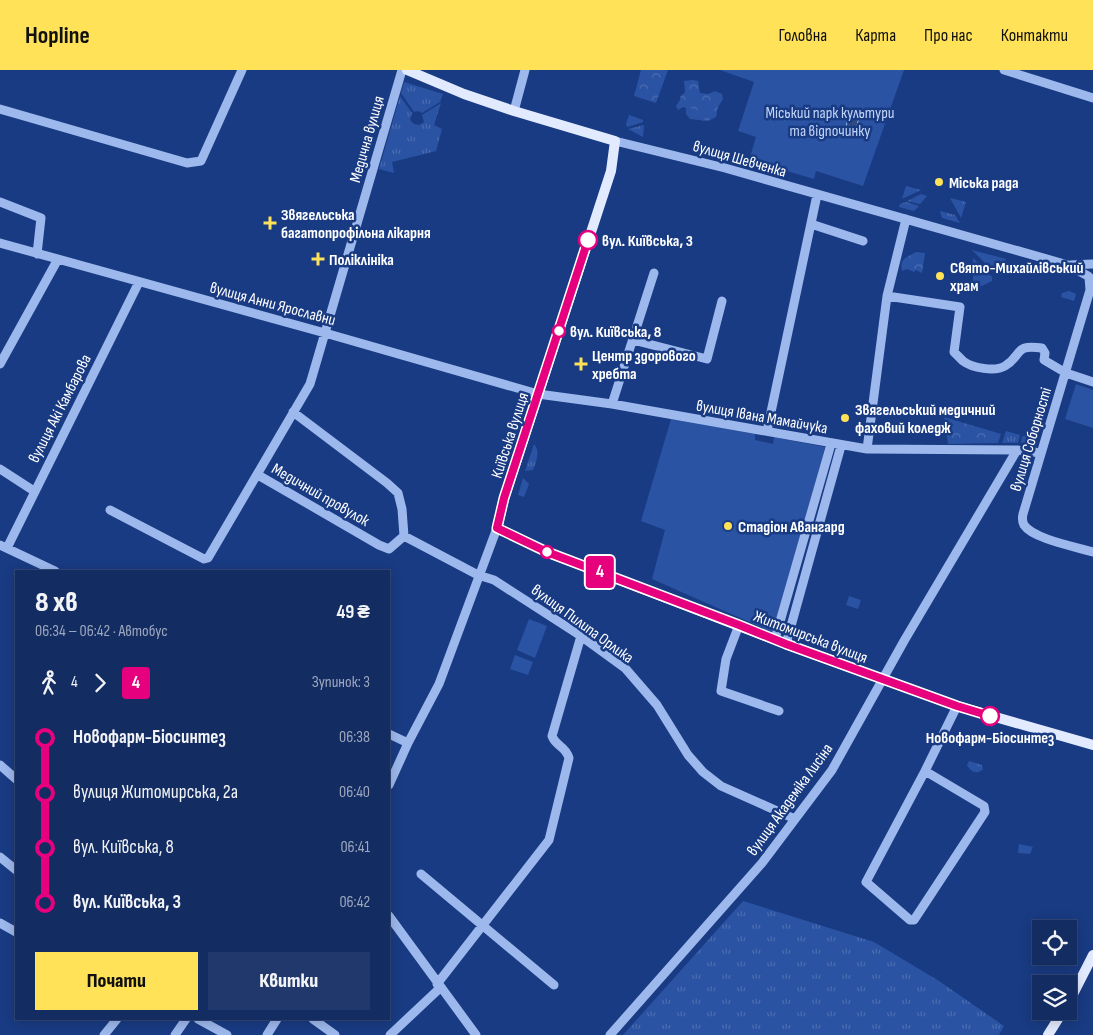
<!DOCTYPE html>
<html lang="uk">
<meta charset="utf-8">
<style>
:root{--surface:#132c62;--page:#20386b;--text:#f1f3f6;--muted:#9da7be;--line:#324877;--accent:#ffe258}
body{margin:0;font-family:"Sofia Sans Condensed",sans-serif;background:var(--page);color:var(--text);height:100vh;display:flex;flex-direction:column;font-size:19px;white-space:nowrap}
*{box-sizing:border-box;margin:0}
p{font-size:16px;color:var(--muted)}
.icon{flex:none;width:28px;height:28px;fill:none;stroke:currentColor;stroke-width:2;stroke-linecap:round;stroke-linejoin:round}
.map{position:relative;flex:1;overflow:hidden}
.drawer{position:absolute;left:15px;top:500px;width:375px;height:450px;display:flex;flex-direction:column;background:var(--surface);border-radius:0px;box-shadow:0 2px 12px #0003,0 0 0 1px var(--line)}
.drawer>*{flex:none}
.badge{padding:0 10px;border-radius:4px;font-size:18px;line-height:32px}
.fabs{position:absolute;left:1032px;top:850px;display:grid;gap:10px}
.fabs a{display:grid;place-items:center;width:45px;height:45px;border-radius:0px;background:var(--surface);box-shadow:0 2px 12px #0003,0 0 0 1px var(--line);font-size:25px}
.map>.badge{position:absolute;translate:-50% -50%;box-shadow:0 0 0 2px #fff}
.legs{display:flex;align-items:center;gap:8px;height:55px;padding:0 20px;font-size:16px}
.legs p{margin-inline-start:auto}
.head{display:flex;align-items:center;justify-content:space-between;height:85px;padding:0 20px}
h1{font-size:28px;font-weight:800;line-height:38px}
.cta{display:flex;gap:10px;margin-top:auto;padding:10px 20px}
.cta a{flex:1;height:58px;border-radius:0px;background:var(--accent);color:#111;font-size:20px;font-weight:800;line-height:58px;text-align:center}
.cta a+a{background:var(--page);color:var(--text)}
ul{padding:0 20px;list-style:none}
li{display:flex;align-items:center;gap:18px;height:55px;font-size:19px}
li i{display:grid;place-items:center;width:8px;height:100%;margin:0 6px;background:currentColor}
li i::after{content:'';width:12px;height:12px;margin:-6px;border:4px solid;border-radius:50%;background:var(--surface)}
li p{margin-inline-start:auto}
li:first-child i{background:linear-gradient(#0000 50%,currentColor 0)}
li:last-child i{background:linear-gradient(currentColor 50%,#0000 0)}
header{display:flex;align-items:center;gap:30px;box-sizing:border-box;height:70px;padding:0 25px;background:var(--accent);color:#111}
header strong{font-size:24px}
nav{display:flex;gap:28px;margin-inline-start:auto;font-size:18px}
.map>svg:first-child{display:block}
</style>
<header>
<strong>Hopline</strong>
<nav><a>Головна</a><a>Карта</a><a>Про нас</a><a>Контакти</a></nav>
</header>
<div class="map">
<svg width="1093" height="965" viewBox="0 0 1093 965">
<defs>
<pattern id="grass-tufts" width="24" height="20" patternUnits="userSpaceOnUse" patternTransform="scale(1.25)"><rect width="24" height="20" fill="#2b53a3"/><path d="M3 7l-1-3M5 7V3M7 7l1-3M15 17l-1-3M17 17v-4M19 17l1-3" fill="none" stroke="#4b6db1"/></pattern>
<pattern id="forest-crowns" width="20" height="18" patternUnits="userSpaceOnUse" patternTransform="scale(1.25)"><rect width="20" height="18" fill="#2b53a3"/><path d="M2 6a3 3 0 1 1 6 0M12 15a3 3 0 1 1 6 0" fill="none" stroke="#4b6db1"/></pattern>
<pattern id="water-ripples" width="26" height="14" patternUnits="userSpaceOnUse" patternTransform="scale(1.25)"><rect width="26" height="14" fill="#314b81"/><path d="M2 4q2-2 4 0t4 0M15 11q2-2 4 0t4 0" fill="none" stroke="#506694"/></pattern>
</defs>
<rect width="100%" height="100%" fill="#193b83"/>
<path fill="url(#grass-tufts)" d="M404,12l39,12 -3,8 -18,11 -4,-2 -4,1 -13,-19z
M400,26l12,17 -2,7 4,4 5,1 5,-3 -2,-7 19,-12 -7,22 8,4 -6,22 -44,11 2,11 -15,-4z
M629,45l14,5v2l-16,5 -1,-3z
M644,55l-1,12 -15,-8z
M906,116l15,4 -19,9z
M921,124l6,2 -7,8 -13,-3z
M950,128l16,4 -5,16z
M906,132l13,4 -5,5 -15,-4 1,-3z
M940,141l15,4 5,8 -18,-5z
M972,180l34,9 -6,16 -4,-1z
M973,188l19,19v4l-19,9z
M1069,221l7,3 -2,7 -13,-4 1,-4z
M1038,358l-4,15h-13l1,-6z
M1006,361l14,4 -2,8h-16z
M534,374c7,8 2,17 -1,26l-8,1z
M523,408l6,6 -5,13 -6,-2z
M969,691l13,4 1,4c-6,6 -12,3 -16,-4z
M743,831l131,41 65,39 65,45 -5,9h-376z"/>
<path fill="url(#forest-crowns)" d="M641,0h27l-12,33 -22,-7z
M692,10l6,1 2,12 8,1 7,-3 7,3 1,5 -5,8 -2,10 -8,4 -18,-2 -4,-5v-6l-3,-1 -5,3 -2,-4 4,-6v-3l5,-5 -1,-11z
M916,182l9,1 -3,20 -6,-3 -2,2 -7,-3 -5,2c-3,-13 6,-14 14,-19z
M944,347l57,17 -3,9 -50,1z"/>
<path fill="#2b53a3" d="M720,0h184l-41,116 -47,-15 -2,8 -65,-19 7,-23 -18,-6 16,-49z
M690,38l16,5 -2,8 -17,-6z
M1076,314l17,6v38l-28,-9z
M671,349l84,15v6l18,4 1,-7 51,10 -51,186 -122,-54 13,-49 -24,-9z
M849,526l12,4 -3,9 -12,-4z
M529,549l18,7 -12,32 -18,-8z
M515,585l18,7 -5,13 -18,-6z
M1019,774l14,3 -3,7 -12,-1z"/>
<path fill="url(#water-ripples)" stroke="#8fb1ee" d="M849,44l10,3 -4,17 -10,-3z"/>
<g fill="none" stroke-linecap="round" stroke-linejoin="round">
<path stroke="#9db8ec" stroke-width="9" d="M1004,0l89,28
M0,39l187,54 14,-2 41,-91
M514,41l11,-41
M615,71l110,27 343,97 20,11
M0,132l41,16 -4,36
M811,154l52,17
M0,173l325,90 213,61 74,10 255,45 150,1 24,3
M1071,195l21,-1
M1089,207l1,13 -67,224c-1,4 -1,7 1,11 9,14 53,22 69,27
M887,226l73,11 -6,45c3,3 6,6 9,9 9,7 32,11 42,5 18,-11 8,-22 37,-18l3,5 -1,7 22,13 27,9
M633,270l74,19 15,-58
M0,294l58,-105
M612,334l42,-131
M767,361l50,-236
M867,379l20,-153 19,-77
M0,399l34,22
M258,405l121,70 10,4 15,-13 -2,-27 -4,-16 -11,-10 -94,-71
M110,440l94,49 4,-1 102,-174 92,-314
M404,466l74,39 16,5 87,56 44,32 32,37 31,50 15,17 18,14 74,33
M0,475l55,26
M7,478l132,-266
M739,555l-13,34 -5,32 58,20
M775,569l56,-195
M786,574l55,-198
M389,664l19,9
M0,695l16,14
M925,701l59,35 1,6 -71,108h-4l-44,-38 59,-111 32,-65
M389,715l19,-42 31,-59 58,-156
M0,787l16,13
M421,804l133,111
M389,846l87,119
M0,853l16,9
M437,914l112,-144 20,-82c-4,-13 -13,-11 -17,-22l29,-100
M198,949l29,16
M313,949l22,16
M104,965l13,-16
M175,965l11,-16
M267,965l10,-16
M390,965l50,-47
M610,965l152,-172 70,-93 72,-129 113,-191"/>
<path stroke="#e2eaff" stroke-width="10" d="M407,0l57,24 50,17 101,30 -4,30 -107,328 -7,29 50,24 239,92 171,62 136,39
M1069,932l24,-47
M1048,965l15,-24"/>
</g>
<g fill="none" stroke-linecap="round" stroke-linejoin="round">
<g stroke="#fff" stroke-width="11">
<path id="line-1" d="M588,170l-84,258 -7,30 50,24 192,73 47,19 171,62 33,10"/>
</g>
<use href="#line-1" stroke="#e6007e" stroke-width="8"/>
</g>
<g fill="#ffe258" stroke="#193b83" stroke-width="2">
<circle cx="939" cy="112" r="5"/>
<path d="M267.5 145.5h5v5h5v5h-5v5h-5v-5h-5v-5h5z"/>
<path d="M315.5 181.5h5v5h5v5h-5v5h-5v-5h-5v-5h5z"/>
<circle cx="940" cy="206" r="5"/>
<path d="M578.5 286.5h5v5h5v5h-5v5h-5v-5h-5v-5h5z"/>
<circle cx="845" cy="348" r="5"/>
<circle cx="728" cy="456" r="5"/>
</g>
<g fill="#fff" stroke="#e6007e" stroke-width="2.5">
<circle cx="588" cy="170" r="9"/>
<circle cx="559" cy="261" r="6"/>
<circle cx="547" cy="482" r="6"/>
<circle cx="990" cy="646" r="9"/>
</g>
<g text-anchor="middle" stroke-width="5" stroke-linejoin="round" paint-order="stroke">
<g font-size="16" fill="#c2d5f9" stroke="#193b83">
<text x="830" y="48">Міський парк культури<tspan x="830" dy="18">та відпочинку</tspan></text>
</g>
<g font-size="16" fill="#fff" stroke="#193b83">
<text transform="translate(366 69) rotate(-74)" y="6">Медична вулиця</text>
<text transform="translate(740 88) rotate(16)" y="6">вулиця Шевченка</text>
<text transform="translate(273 233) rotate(15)" y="6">вулиця Анни Ярославни</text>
<text transform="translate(59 338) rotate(-63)" y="6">вулиця Акі Камбарова</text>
<text transform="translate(762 346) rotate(10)" y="6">вулиця Івана Мамайчука</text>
<text transform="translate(509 365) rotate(-72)" y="6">Київська вулиця</text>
<text transform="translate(1030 369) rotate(-73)" y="6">вулиця Соборності</text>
<text transform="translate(321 424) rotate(30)" y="6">Медичний провулок</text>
<text transform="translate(583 553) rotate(36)" y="6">вулиця Пилипа Орлика</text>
<text transform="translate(811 566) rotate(21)" y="6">Житомирська вулиця</text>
<text transform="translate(789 729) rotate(-54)" y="6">вулиця Академіка Лисіна</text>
</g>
<g font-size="16" font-weight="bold" fill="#fff" stroke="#193b83" text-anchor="start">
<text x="949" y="118">Міська рада</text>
<text x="281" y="150">Звягельська<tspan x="281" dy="18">багатопрофільна лікарня</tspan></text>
<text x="329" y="195">Поліклініка</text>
<text x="950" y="203">Свято-Михайлiвський<tspan x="950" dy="18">храм</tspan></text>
<text x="592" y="291">Центр здорового<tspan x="592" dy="18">хребта</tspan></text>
<text x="855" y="345">Звягельський медичний<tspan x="855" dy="18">фаховий коледж</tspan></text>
<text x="738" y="462">Стадіон Авангард</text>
</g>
<g font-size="16" font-weight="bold" fill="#fff" stroke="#193b83" text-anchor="start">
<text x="602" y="176">вул. Київська, 3</text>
<text x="570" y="267">вул. Київська, 8</text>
<text x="990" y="673" text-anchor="middle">Новофарм-Біосинтез</text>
</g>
</g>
</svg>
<div class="fabs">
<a><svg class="icon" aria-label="locate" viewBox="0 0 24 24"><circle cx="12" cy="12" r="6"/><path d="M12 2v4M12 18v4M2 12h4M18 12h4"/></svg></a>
<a><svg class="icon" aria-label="layers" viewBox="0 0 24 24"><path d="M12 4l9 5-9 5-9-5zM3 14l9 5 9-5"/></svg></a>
</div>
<b class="badge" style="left:600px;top:502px;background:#e6007e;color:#fff">4</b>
<section class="drawer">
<div class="head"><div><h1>8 хв</h1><p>06:34 – 06:42 · Автобус</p></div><b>49 ₴</b></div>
<div class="legs"><svg class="icon" aria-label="walk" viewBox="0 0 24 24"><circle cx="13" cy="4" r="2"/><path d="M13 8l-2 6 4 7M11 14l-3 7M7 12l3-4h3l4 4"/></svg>4<svg class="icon" aria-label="forward" viewBox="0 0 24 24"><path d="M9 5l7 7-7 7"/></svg><b class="badge" style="background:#e6007e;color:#fff">4</b><p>Зупинок: 3</p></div>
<ul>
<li><i style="color:#e6007e"></i><b>Новофарм-Біосинтез</b><p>06:38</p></li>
<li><i style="color:#e6007e"></i><span>вулиця Житомирська, 2а</span><p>06:40</p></li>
<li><i style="color:#e6007e"></i><span>вул. Київська, 8</span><p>06:41</p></li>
<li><i style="color:#e6007e"></i><b>вул. Київська, 3</b><p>06:42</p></li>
</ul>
<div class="cta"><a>Почати</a><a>Квитки</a></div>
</section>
</div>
